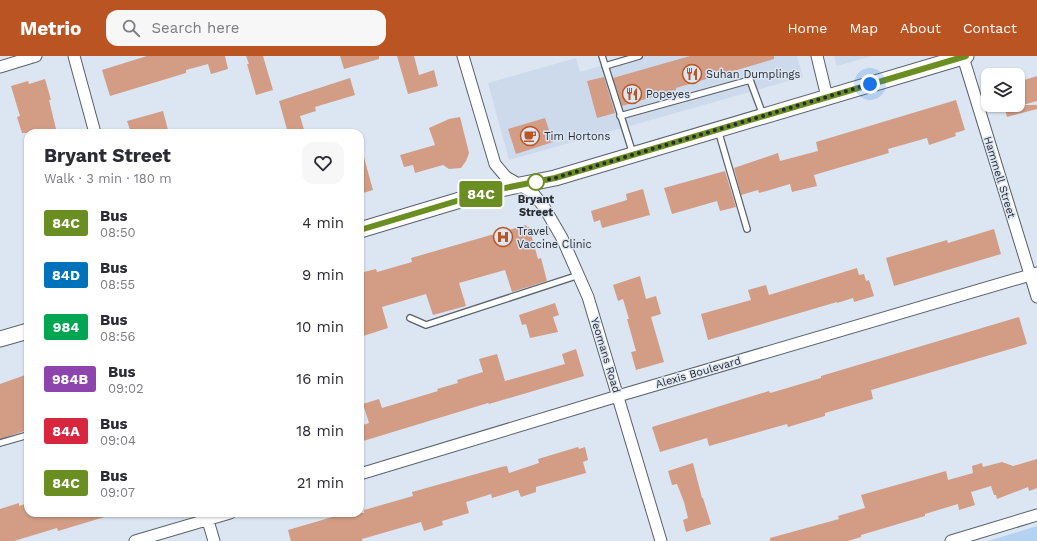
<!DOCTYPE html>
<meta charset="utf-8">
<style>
:root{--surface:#fff;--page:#f7f7f7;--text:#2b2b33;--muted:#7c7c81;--accent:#ba5523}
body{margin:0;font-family:"Work Sans",sans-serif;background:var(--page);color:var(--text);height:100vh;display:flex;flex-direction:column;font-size:15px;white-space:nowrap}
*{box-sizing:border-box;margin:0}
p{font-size:13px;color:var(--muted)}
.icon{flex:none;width:22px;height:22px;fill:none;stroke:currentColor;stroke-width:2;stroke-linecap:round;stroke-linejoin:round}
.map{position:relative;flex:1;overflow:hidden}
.side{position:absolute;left:24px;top:73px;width:340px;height:388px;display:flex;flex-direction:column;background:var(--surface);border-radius:12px;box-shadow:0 1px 3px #0004}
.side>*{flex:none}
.badge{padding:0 8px;border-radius:3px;font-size:14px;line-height:26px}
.fabs{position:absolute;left:981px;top:12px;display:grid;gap:8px}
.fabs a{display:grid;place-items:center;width:44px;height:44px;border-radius:8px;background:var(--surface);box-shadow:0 1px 3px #0004;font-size:20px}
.you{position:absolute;width:20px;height:20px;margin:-10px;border:3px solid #fff;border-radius:50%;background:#1a73e8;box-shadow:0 0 0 6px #1a73e833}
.map>.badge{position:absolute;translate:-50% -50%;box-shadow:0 0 0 2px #fff}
.round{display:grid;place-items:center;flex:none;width:42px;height:42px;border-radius:12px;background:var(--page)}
.overview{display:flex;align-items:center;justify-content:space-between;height:68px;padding:0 20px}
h1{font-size:19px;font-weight:700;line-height:30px}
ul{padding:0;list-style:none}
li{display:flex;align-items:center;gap:12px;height:52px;padding:0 20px}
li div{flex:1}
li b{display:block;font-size:15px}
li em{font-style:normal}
li .badge{min-width:44px;font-weight:700;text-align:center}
header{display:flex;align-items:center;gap:24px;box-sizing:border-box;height:56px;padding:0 20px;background:var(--accent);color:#fff}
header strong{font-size:19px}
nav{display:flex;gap:22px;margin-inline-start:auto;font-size:14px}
.search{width:280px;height:36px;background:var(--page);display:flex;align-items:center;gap:10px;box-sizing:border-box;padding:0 14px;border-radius:12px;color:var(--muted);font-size:15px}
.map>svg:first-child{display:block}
</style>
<header>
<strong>Metrio</strong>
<div class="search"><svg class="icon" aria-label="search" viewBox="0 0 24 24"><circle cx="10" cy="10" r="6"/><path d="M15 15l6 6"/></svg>Search here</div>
<nav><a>Home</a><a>Map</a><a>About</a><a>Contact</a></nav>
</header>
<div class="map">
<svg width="1037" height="485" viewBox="0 0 1037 485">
<rect width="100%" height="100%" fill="#dce6f2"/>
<path fill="#cddaec" d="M635,0h162l6,21 -294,83 -21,-77 88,-25 4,14z
M834,0h38l-35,10z"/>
<path fill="#b6d2f3" d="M1037,470v15h-49z"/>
<path fill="#d29c85" d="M147,0h78l3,13 -17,5 -3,-10 -22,6v3l-76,23 -8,-26z
M246,0h17l10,34 -17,5 -9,-31h2z
M340,0h39v3l-35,10z
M397,0h17l5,19 15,-5 4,16 -30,8z
M690,0h84v3l-98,29v2l-54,16 -9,-28z
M1037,20v25l-14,4h14v4l-30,8 -3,-12h14v-23z
M604,21l11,36 -18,5 -10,-37z
M350,22l5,17 -40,12 1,4 -16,5 5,17h-17l-9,-32z
M45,23l6,21h-2l8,33h-35l-5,-16 3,-1 -9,-30 17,-5 1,3z
M956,44l9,30 -10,3 1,3 -27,9 -2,-7 -39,11 1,4 -75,22 3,11 -25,6 -2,-8 -31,9 -1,-3 -17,5 -7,-27 44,-15 2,8 38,-10 -2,-9z
M163,55l5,19 -10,3h-27l-4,-12z
M460,61l9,36 -3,8 -5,7 -12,1 -6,-4 -28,8 -2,-8 -9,2 -4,-12 35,-10 -6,-17 20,-9z
M545,62l8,24 -37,12 -8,-25z
M363,98l10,36 -13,4v-39z
M725,115l11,36 -16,4 -3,-10 -45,13 -8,-26z
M643,133l7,26 -48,13 -2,-8 -6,2 -3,-11 36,-11 -1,-6z
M526,169l1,2h2l9,32 3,-1 6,23 -35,11 -7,-22 -46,13 7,23 -33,9 -7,-21 -44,13 6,21 -28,9v-64l16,-4 1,3 35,-10 -1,-4z
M994,173l7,25 -107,32 -8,-28 61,-18 1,3z
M857,212l2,7 5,-1 2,7 3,-1 5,16 -20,6 -1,-4 -16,5v-1l-129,38 -7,-26 50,-14 -3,-10 18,-5 3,10z
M640,220l6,23 10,-3 5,18 -10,3 13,45 -28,8 -5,-18 5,-1 -9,-32h2l-6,-20 -5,2 -5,-16z
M555,247l4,12 -6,2 5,15 -28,6 -4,-14 -4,1 -3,-10z
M1019,261l8,27 -156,46 2,9 -48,14v3l-17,5 -20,6 -1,-3 -78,22 -2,-8 -47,14 -8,-25 117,-36 1,2 24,-7 27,-8v-2z
M576,293l8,27 -95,28 -1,-1 -128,39v-16l9,-3 -6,-19 16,-5 3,9 56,-17 -1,-2 21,-6 -1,-3 26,-8 -4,-13 18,-5 8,27 60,-17 -3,-10z
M28,318v56l-28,9v-55z
M578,391l1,2 6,-2 3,13 -5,2 3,11 -50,14v5l-15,5 -3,-7 -26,8 -1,-4 -25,8 3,11 -27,8 1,4 -19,6 -3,-9 -59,17v2h-71l-3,-11 58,-17h18v-3l49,-14 -1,-4 89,-25 6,-1 2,7 30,-10 -1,-4z
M1037,403v29l-8,3 -1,-4 -31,12 -1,-4h-2l-3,-9 -20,6 4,13 -16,5 -1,-6 -33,10v2l-64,19v2l-13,4h-78v-3l69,-19 -1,-3 27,-8 -4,-13 85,-24 2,9 25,-7 -1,-7 10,-3 1,4 19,-5 11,4z
M693,407l9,35h1l8,26 -25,8 -3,-12 5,-2 -4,-16 -7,-18 -5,1 -4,-14z
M19,447v3l9,-3v10h80v3l-50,15 -1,-3 -43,13h-14v-32z"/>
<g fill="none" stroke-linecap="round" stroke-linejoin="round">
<g stroke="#59616b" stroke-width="8">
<path id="service" d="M602,0l31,98
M605,10l34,-10
M620,60l130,-36 13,35
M718,74l29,99
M410,262l16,7 153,-50
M0,387l28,-8"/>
</g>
<g stroke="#59616b" stroke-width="13">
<path id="minor" d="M74,0l21,77
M463,0l32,108 11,13 26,15 12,15 18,31 26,59 73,244
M817,0l10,41
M963,1l74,240
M0,11l36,-11
M360,418l258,-78 419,-123
M206,458l8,27
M135,485l95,-28
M951,485l86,-26"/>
</g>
<g stroke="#59616b" stroke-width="17">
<path id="secondary" d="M360,174l130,-39 65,-13 411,-122
M0,283l28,-8"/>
</g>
<use href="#service" stroke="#fff" stroke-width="5.5"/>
<use href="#minor" stroke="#fff" stroke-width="11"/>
<use href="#secondary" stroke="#fff" stroke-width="15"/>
</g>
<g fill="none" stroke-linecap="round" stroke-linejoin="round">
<g stroke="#fff" stroke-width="9">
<path id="line" d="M360,174l130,-39 65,-13 411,-122"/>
</g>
<use href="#line" stroke="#6b8e23" stroke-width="6"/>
<path stroke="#282b30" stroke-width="4" stroke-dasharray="0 7.2" d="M536,126l-4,1 23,-5 315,-94"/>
</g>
<defs>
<g id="restaurant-ring" transform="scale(1)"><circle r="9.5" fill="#dce6f2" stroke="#ba5523" stroke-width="1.5"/><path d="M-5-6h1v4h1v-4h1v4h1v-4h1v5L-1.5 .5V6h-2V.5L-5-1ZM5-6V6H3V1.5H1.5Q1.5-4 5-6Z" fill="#ba5523"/></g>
<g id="cafe-ring" transform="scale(1)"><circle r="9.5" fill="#dce6f2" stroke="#ba5523" stroke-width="1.5"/><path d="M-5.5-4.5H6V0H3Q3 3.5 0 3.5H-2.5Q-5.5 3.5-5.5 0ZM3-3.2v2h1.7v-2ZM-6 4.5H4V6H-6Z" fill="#ba5523"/></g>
<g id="hospital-ring" transform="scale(1)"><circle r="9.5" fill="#dce6f2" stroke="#ba5523" stroke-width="1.5"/><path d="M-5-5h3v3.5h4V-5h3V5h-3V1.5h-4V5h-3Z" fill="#ba5523"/></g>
</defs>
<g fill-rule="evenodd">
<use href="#restaurant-ring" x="692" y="18"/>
<use href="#restaurant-ring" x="632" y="38"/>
<use href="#cafe-ring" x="530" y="80"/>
<use href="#hospital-ring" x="503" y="181"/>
</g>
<circle fill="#fff" stroke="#6b8e23" stroke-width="2" cx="536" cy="126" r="8"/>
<g text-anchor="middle" stroke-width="3" stroke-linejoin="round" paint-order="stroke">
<g font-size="11" fill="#282b30" stroke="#dce6f2" text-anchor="start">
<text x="706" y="22">Suhan Dumplings</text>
<text x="646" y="42">Popeyes</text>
<text x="544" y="84">Tim Hortons</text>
<text x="517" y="179">Travel<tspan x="517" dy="13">Vaccine Clinic</tspan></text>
</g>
<g font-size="11" fill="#282b30" stroke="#dce6f2">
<text transform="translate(1000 121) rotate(73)" y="4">Hammell Street</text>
<text transform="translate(606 299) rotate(73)" y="4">Yeomans Road</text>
<text transform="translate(698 316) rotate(-16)" y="4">Alexis Boulevard</text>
</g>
<g font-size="11" font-weight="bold" fill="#282b30" stroke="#dce6f2">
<text x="536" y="147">Bryant<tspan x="536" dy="13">Street</tspan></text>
</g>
</g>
</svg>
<div class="fabs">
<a><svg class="icon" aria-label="layers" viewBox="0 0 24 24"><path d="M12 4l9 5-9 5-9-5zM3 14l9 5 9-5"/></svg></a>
</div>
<div class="you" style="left:870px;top:28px"></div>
<b class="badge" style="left:481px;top:138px;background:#6b8e23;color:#fff">84C</b>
<section class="side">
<div class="overview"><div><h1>Bryant Street</h1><p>Walk · 3 min · 180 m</p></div><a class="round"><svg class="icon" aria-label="heart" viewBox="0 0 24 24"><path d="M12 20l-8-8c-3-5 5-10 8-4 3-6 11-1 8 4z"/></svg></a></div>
<ul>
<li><span class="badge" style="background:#6b8e23;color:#fff">84C</span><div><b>Bus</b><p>08:50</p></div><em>4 min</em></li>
<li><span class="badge" style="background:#0072bc;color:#fff">84D</span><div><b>Bus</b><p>08:55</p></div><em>9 min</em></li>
<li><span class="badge" style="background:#00a651;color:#fff">984</span><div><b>Bus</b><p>08:56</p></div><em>10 min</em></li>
<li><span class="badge" style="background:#8e44ad;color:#fff">984B</span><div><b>Bus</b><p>09:02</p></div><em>16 min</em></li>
<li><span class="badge" style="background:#d7263d;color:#fff">84A</span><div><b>Bus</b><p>09:04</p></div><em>18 min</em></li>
<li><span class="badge" style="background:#6b8e23;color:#fff">84C</span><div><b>Bus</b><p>09:07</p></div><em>21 min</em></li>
</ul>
</section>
</div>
